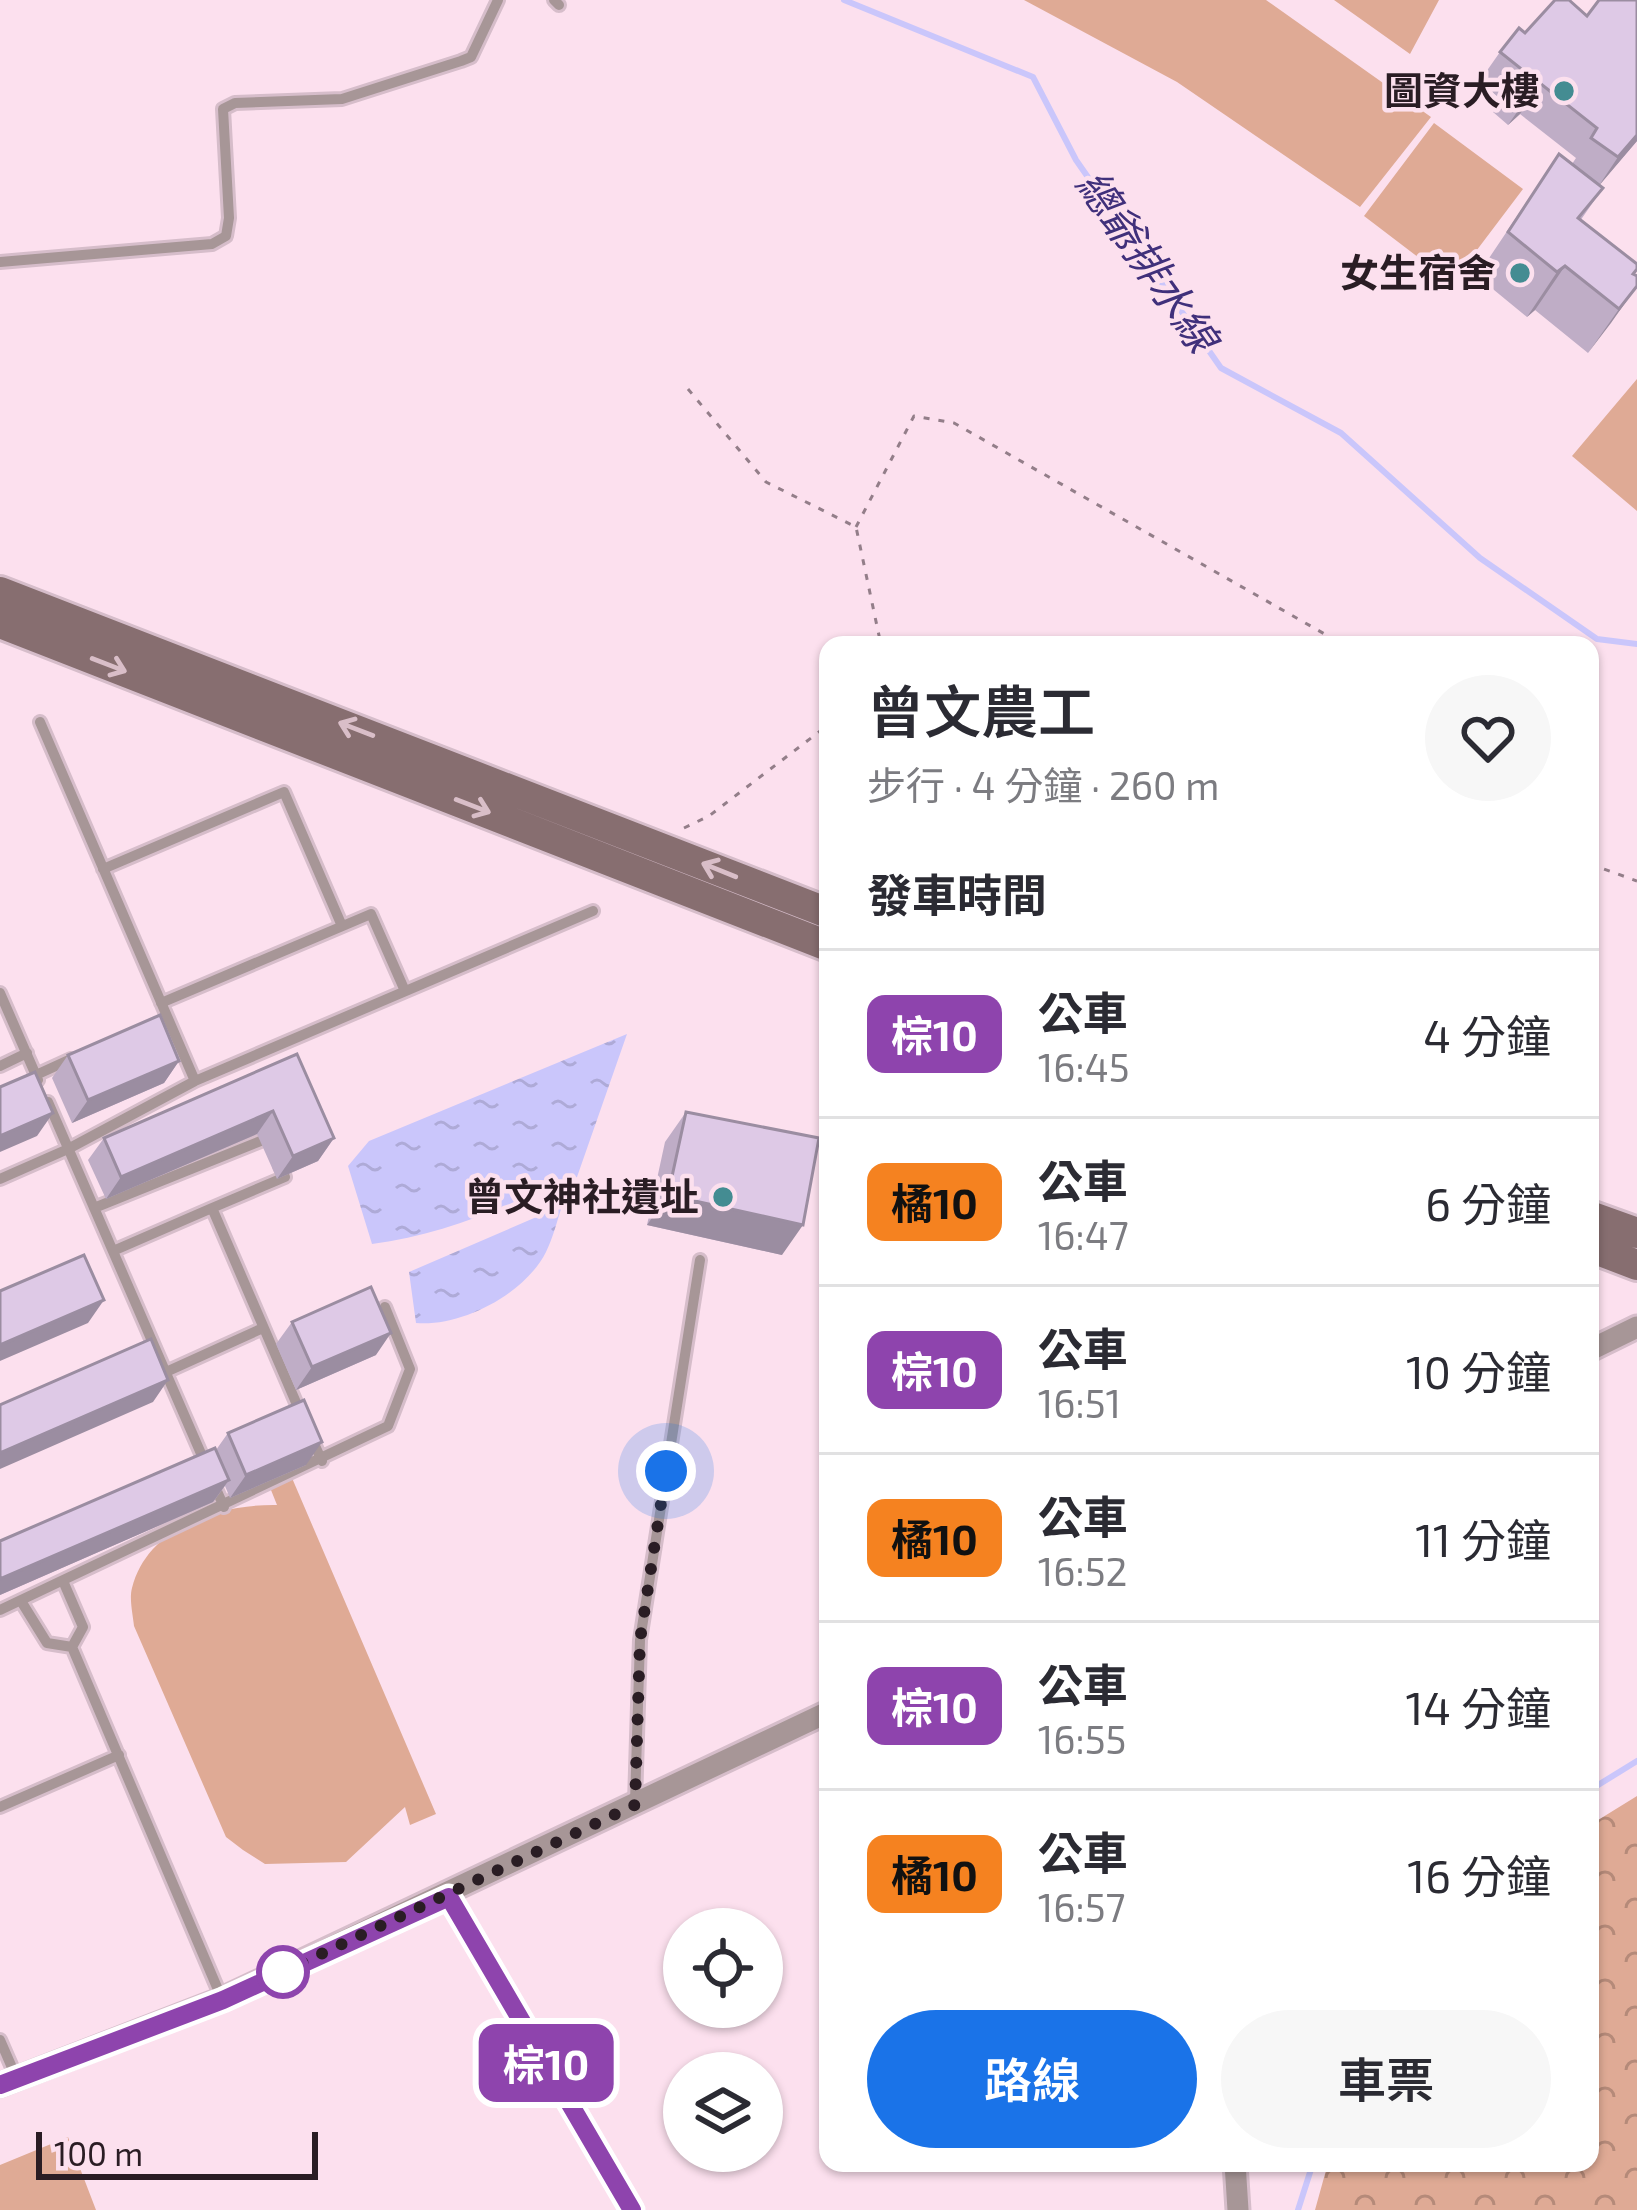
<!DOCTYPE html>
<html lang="zh-TW">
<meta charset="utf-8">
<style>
:root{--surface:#fff;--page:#f7f7f7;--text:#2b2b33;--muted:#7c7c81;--line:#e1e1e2;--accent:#1a73e8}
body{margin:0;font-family:"Exo 2","Noto Sans TC",sans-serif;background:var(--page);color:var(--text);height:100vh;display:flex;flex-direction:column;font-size:45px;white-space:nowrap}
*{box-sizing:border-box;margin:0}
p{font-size:39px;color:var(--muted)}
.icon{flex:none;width:66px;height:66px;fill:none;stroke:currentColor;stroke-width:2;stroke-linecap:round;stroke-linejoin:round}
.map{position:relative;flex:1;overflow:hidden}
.drawer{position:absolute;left:819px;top:636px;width:780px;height:1536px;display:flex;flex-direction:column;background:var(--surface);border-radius:24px;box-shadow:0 3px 9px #0004}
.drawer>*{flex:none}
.badge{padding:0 24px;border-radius:18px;font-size:42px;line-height:78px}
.buttons{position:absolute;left:663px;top:1908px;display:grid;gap:24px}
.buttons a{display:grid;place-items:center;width:120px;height:120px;border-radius:50%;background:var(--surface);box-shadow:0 3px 9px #0004;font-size:60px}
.scale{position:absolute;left:36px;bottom:30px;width:282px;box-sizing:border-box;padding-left:12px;border:6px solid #2a1d24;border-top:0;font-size:33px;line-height:42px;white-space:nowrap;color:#2a1d24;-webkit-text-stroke:9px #fce0ee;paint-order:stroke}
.you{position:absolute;width:60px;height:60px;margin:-30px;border:9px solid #fff;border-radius:50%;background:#1a73e8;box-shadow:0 0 0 18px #1a73e833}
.map>.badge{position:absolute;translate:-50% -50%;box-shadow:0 0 0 6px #fff}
h2{padding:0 48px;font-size:45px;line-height:108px}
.round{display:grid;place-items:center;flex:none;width:126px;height:126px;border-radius:63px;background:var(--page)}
.overview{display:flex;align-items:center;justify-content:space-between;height:204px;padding:0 48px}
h1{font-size:57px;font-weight:600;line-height:90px}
.button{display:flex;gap:24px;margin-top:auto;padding:24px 48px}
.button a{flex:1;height:138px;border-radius:72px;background:var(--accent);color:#fff;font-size:48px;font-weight:600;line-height:138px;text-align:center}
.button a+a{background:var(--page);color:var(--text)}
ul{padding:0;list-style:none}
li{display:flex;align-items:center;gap:36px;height:168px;padding:0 48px;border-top:3px solid var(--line)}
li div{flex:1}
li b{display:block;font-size:45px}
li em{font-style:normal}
li .badge{min-width:132px;font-weight:700;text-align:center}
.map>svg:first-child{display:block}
</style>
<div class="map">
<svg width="1637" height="2210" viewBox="0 0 1637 2210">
<defs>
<pattern id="park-crowns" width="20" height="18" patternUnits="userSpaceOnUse" patternTransform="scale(3)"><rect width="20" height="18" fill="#dfaa95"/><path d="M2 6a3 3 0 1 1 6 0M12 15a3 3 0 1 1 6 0" fill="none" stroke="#b58a79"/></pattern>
<pattern id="water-ripples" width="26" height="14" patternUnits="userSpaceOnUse" patternTransform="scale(3)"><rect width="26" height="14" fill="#cac6fb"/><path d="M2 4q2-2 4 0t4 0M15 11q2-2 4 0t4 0" fill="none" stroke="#aeaad7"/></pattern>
</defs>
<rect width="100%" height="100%" fill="#fce0ee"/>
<path fill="#dfaa95" d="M1024,0h242l165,117 -71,90 -183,-125z
M1334,0h105l-29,54z
M1434,123l89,66 -71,94 -88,-67z
M1637,379v132l-65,-55z
M289,1471l147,343 -26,11 -5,-18 -59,55 -81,2 -22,-14 -17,-13 -92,-211c-1,-11 -5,-27 -2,-38 16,-63 90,-84 145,-83l-10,-25z
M68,2137l28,73h-96v-45z"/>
<path fill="url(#park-crowns)" d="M1637,1796v414h-322l13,-47h262v-338z"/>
<path fill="url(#water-ripples)" d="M627,1034l-50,143c-67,27 -132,58 -205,67l-24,-78 21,-25z
M562,1206c-5,15 -9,32 -16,46 -21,42 -85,75 -130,71l-7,-51z"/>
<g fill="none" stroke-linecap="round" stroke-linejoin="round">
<path stroke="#cac6fb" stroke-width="6" d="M844,0l189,77 43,83 145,208 120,65 139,125 117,81 40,5
M1590,1790l47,-29
M1298,2210l15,-47"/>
<g stroke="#d6bdca" stroke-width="16">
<path id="lane" d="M554,0l5,5
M0,262l212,-18 14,-8 3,-18 -6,-109 12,-6 107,-4 119,-38 10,-4 27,-57
M40,722l155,359
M103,869l181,-77 58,134
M0,993l38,87
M161,1003l210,-89 34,77
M0,1066l27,-13
M36,1075l35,-16
M48,1102l158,363
M280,1166l5,11 -73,31 89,206
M0,1179l68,-30 127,-68 398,-170
M94,1208l174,-70
M113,1251l99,-43
M166,1372l97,-44
M311,1437l11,24
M213,1482l11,25
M21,1601l26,42 25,4 11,-20 -20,-46
M0,1610l388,-184 22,-57 -25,-62
M72,1647l150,352
M635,1802l5,-162 60,-380
M0,1807l119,-52
M449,1897l183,313
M0,2040l17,39"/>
</g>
<g stroke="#d6bdca" stroke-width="27">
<path id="street" d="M1590,1350l47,-23
M0,2085l222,-86 606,-287
M1235,2163l3,47"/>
</g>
<g stroke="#d6bdca" stroke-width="36">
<path id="secondary" d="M0,592l828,321
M0,623l828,323
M1590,1216l47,17
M1590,1247l47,18"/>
</g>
<path stroke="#937e89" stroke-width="3" stroke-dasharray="6 9" stroke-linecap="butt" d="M688,389l78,93 90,45 25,118
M856,527l58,-111 40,7 390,222
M684,828l25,-12 119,-91
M1590,864l47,17"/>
<use href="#lane" stroke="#a79697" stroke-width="10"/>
<use href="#street" stroke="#a79697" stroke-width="21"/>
<use href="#secondary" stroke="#876e70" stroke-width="30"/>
</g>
<path fill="#bfadc6" d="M1637,0v141l-38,44 4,3 -23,33 54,53 3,12 -49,67 -53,-43 -8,7 -50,-41 82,-122 13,10 4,-6 -56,-44 -12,11 -15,-13 9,-12 -23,-18 21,-30 25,-19z
M297,1054l37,84 -16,23 -41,18 -20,-45 -151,65 -18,-39 16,-22z
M68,1055l111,6 -15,22 -92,40 -20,-45z
M686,1112l96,143 -135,-30 18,-83z
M292,1322l84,33 -80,35 -20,-46z
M228,1433l78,32 -76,33 -5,-12 -12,16 -213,93v-54l216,-91z"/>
<path fill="#9b8da1" d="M1541,84l-21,30 -12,11 21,-30z
M1637,135v6l-39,46 20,-30z
M1565,266l-30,44 -8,7 30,-45z
M1637,286l-26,37 -23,30 31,-44z
M179,1061l-15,22 -92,40 16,-23z
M273,1111l-16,23 -151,65 15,-22z
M53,1113l-16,23 -37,16v-16z
M334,1138l-16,23 -41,18 16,-23z
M668,1195l135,30 -21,30 -135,-30z
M104,1300l-16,23 -88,38v-16z
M391,1333l-15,22 -80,35 16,-23z
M168,1380l-15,22 -153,67v-16z
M322,1442l-16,23 -76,33 16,-23z
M229,1480l-16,22 -213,93v-16z"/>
<path fill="#dec9e6" stroke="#9b8da1" stroke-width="3" d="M1555,0h14l18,16 12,-16h38v135l-19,22 -27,-19 6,-10 -56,-44 -12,11 -15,-13 10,-11 -24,-19 19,-24 6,5z
M1559,154l44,34 -25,30 59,46v5l-4,5 4,2v10l-18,23 -54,-43 -8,6 -49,-40z
M160,1015l19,46 -91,39 -20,-45z
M297,1054l37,84 -41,18 -20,-45 -152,66 -17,-39z
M35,1072l18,41 -53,23v-49z
M686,1112l133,26 -16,87 -135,-30z
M84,1255l20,45 -104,45v-54z
M371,1287l20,46 -79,34 -20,-45z
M151,1339l17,41 -168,73v-48z
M304,1400l18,42 -76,33 -18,-42z
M215,1448l14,32 -229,99v-38z"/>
<defs><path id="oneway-shaft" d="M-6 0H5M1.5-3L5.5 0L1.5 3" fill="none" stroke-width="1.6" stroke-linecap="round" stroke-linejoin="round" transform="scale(3)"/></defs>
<g stroke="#d9bec8">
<use href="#oneway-shaft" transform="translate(109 665) rotate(21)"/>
<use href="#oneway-shaft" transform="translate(356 729) rotate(-159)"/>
<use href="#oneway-shaft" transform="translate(473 806) rotate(21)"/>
<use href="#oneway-shaft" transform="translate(719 870) rotate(-158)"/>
</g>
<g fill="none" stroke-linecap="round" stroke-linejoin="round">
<g stroke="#fff" stroke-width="27">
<path id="line" d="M0,2085l223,-85 226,-103 183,313"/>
</g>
<use href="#line" stroke="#8e44ad" stroke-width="18"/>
<path stroke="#2a1d24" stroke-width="12" stroke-dasharray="0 21.6" d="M283,1972l352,-167 5,-165 26,-169"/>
</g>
<g fill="#448c92" stroke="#fce0ee" stroke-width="4.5">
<circle cx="1564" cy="91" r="12"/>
<circle cx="1520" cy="273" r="12"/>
<circle cx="723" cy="1197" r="12"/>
</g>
<circle fill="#fff" stroke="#8e44ad" stroke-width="6" cx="283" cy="1972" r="24"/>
<g text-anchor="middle" stroke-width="9" stroke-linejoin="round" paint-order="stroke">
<g font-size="39" font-weight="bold" fill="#2a1d24" stroke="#fce0ee" text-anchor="end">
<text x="1540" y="105">圖資大樓</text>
<text x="1496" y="287">女生宿舍</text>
<text x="699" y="1211">曾文神社遺址</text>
</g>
<g font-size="42" font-style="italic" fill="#40307b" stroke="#fce0ee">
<text transform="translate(1147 261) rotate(55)" y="15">總爺排水線</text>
</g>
</g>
</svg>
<div class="buttons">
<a><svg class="icon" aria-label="locate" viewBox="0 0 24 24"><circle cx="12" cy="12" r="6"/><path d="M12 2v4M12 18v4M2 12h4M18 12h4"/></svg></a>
<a><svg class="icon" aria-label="layers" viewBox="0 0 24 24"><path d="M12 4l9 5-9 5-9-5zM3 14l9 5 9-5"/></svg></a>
</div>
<div class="scale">100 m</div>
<div class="you" style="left:666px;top:1471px"></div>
<b class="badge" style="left:546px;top:2063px;background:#8e44ad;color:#fff">棕10</b>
<section class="drawer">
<div class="overview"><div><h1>曾文農工</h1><p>步行 · 4 分鐘 · 260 m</p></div><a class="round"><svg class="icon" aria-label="heart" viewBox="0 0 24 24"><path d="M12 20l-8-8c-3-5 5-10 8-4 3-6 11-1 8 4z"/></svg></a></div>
<h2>發車時間</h2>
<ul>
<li><span class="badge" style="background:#8e44ad;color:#fff">棕10</span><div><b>公車</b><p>16:45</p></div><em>4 分鐘</em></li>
<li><span class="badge" style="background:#f58220;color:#111">橘10</span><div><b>公車</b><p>16:47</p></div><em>6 分鐘</em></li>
<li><span class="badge" style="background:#8e44ad;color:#fff">棕10</span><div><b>公車</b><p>16:51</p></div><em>10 分鐘</em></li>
<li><span class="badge" style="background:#f58220;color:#111">橘10</span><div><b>公車</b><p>16:52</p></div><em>11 分鐘</em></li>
<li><span class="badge" style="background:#8e44ad;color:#fff">棕10</span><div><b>公車</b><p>16:55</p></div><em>14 分鐘</em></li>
<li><span class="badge" style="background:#f58220;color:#111">橘10</span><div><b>公車</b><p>16:57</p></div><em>16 分鐘</em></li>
</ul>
<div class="button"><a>路線</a><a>車票</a></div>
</section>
</div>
